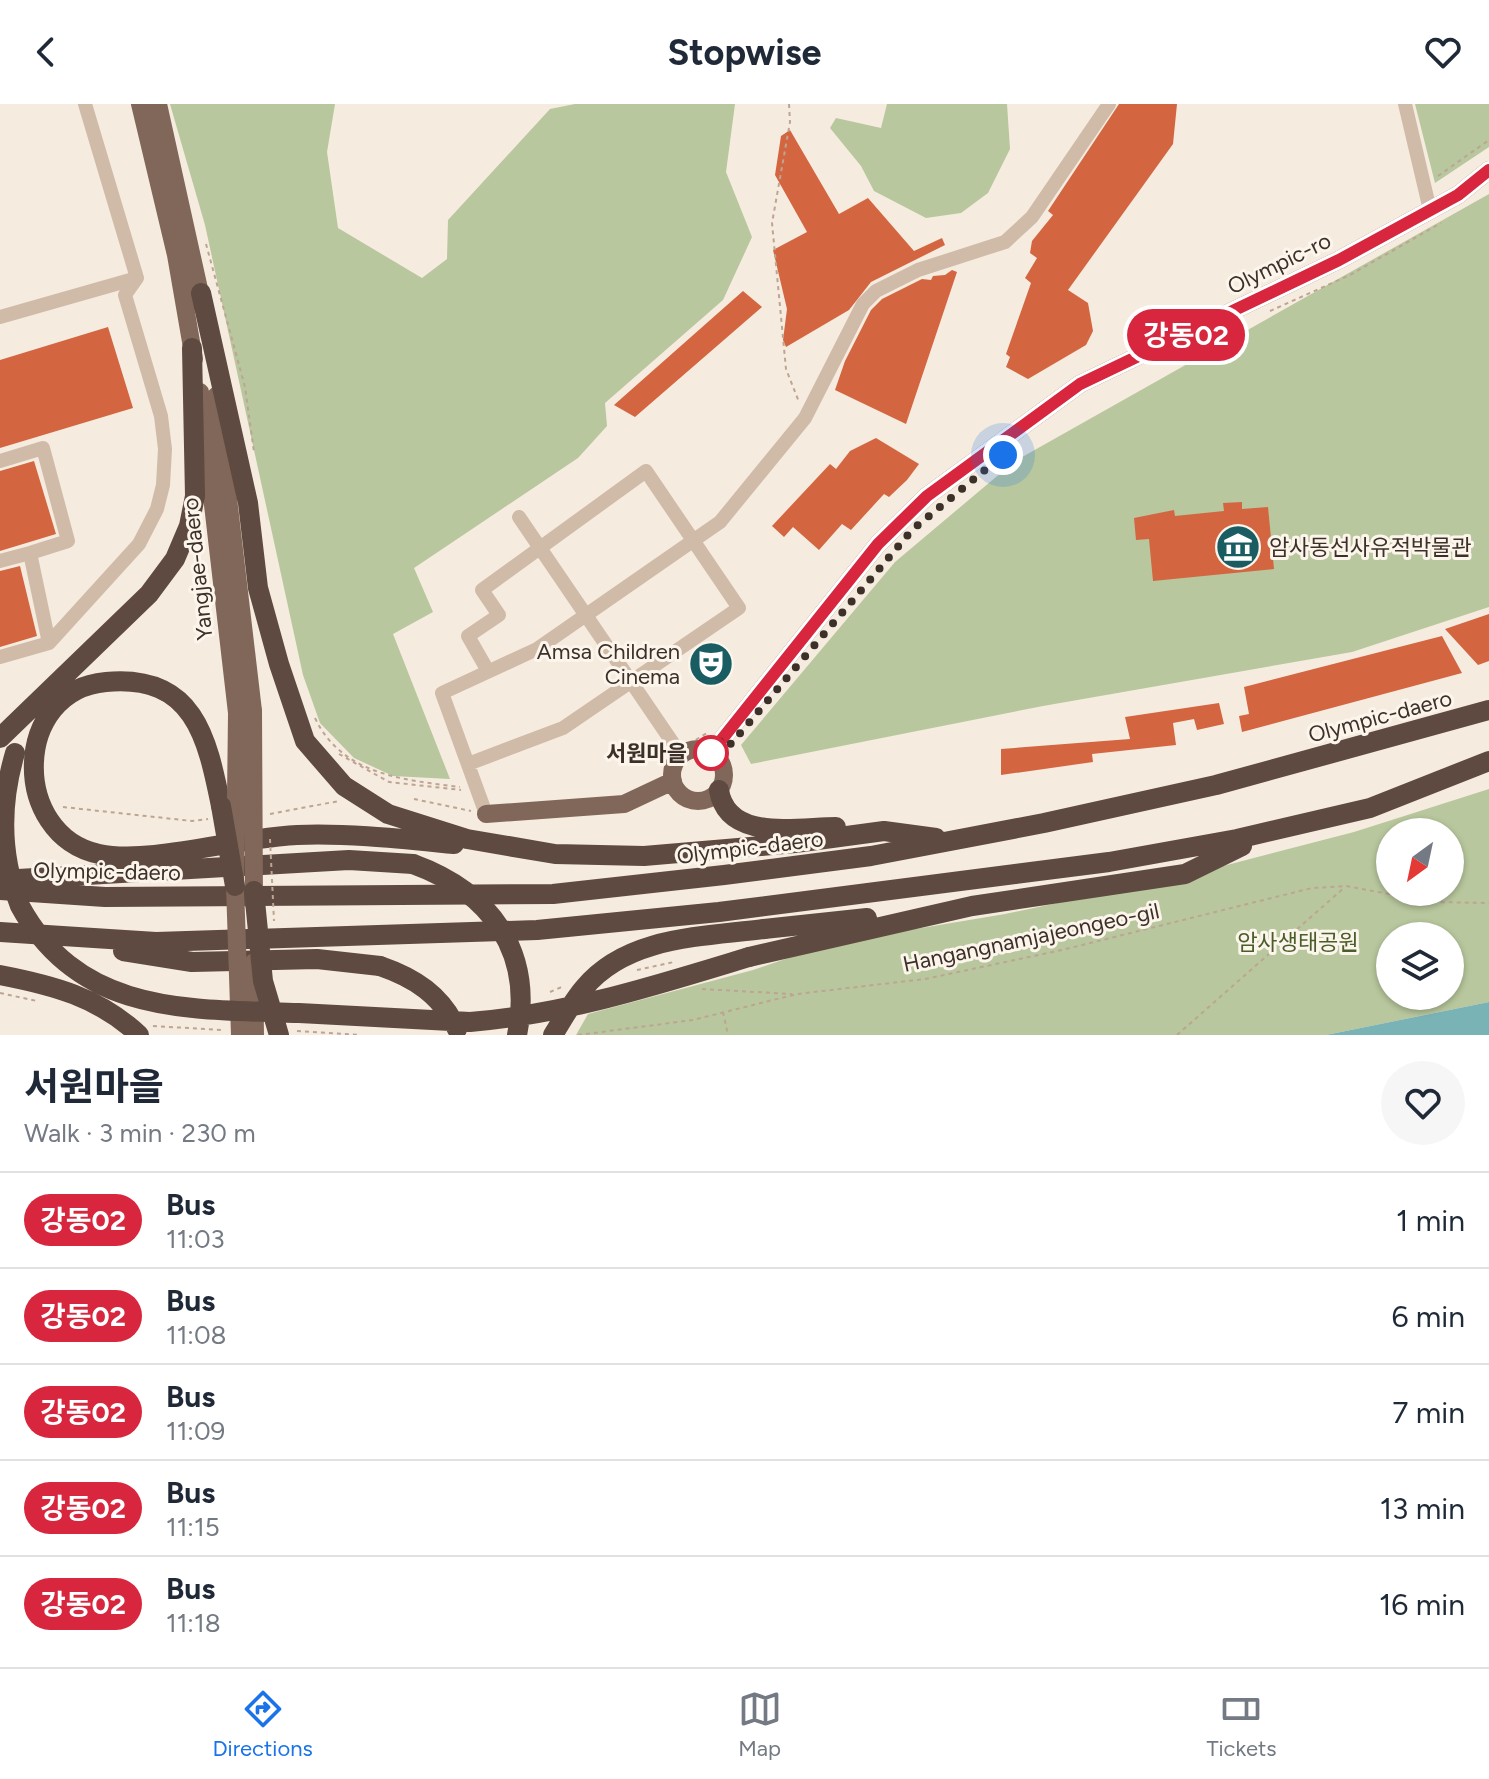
<!DOCTYPE html>
<meta charset="utf-8">
<style>
:root{--surface:#fff;--page:#f6f6f7;--text:#1f2937;--muted:#747a83;--line:#e0e1e3;--accent:#1a73e8}
body{margin:0;font-family:Figtree,"Noto Sans KR",sans-serif;background:var(--page);color:var(--text);height:100vh;display:flex;flex-direction:column;font-size:30px;white-space:nowrap}
*{box-sizing:border-box;margin:0}
p{font-size:26px;color:var(--muted)}
.icon{flex:none;width:44px;height:44px;fill:none;stroke:currentColor;stroke-width:2;stroke-linecap:round;stroke-linejoin:round}
.map{position:relative;height:931px;overflow:hidden}
.details{display:flex;flex-direction:column;background:var(--surface);flex:1}
.details>*{flex:none}
.badge{padding:0 16px;border-radius:26px;font-size:28px;line-height:52px}
.needle{width:52px;rotate:213deg}
.controls{position:absolute;left:1376px;top:714px;display:grid;gap:16px}
.controls a{display:grid;place-items:center;width:88px;height:88px;border-radius:50%;background:var(--surface);box-shadow:0 2px 6px #0004;font-size:40px}
.you{position:absolute;width:40px;height:40px;margin:-20px;border:6px solid #fff;border-radius:50%;background:#1a73e8;box-shadow:0 0 0 12px #1a73e833}
.map>.badge{position:absolute;translate:-50% -50%;box-shadow:0 0 0 4px #fff}
.round{display:grid;place-items:center;flex:none;width:84px;height:84px;border-radius:42px;background:var(--page)}
.head{display:flex;align-items:center;justify-content:space-between;height:136px;padding:0 24px}
h1{font-size:38px;font-weight:700;line-height:60px}
ul{padding:0;list-style:none}
li{display:flex;align-items:center;gap:24px;height:96px;padding:0 24px;border-top:2px solid var(--line)}
li div{flex:1}
li b{display:block;font-size:30px}
li em{font-style:normal}
li .badge{min-width:88px;font-weight:700;text-align:center}
header{display:flex;justify-content:space-between;align-items:center;height:104px;padding:0 24px;background:var(--surface);font-size:36px;font-weight:700}
.menu{display:flex;justify-content:space-around;align-items:center;height:112px;border-top:2px solid var(--line);background:var(--surface);font-size:22px;color:var(--muted)}
.menu a{display:grid;justify-items:center;gap:4px}
.menu .selected{color:var(--accent)}
.map>svg:first-child{display:block}
</style>
<header><svg class="icon" aria-label="back" viewBox="0 0 24 24"><path d="M15 5l-7 7 7 7"/></svg>Stopwise<svg class="icon" aria-label="heart" viewBox="0 0 24 24"><path d="M12 20l-8-8c-3-5 5-10 8-4 3-6 11-1 8 4z"/></svg></header>
<div class="map">
<svg width="1489" height="931" viewBox="0 0 1489 931">
<rect width="100%" height="100%" fill="#f6ebdf"/>
<path fill="#b8c79d" fill-rule="evenodd" d="M170,0h165l-8,48 11,76 84,50 25,-19 1,-39 102,-111 25,-5h160l-9,68 26,65 -29,63 -118,103 2,23 -29,32 -164,110 19,44 -40,22 57,145 -57,-3 -39,-18 -34,-35 -17,-48 -98,-450z
M887,0h120l3,45 -22,44 -27,20 -35,5 -52,-27 -13,-25 -31,-38 6,-10 45,10z
M1415,0h74v43l-54,36z
M1489,90v413l-137,45 -309,54 -292,58 -10,-19 154,-183 120,-101z
M1489,685v213l-163,33h-750l12,-21 165,-44 79,-27 173,-29 180,-38 169,-44zM1390,728h60v60h-60zM1390,832h60v60h-60z"/>
<path fill="#7ab3b6" d="M1489,898v33h-163z"/>
<path fill="#d36640" d="M1119,0h58l-4,40 -105,146 20,13 5,28 -7,14 -58,34 -22,-12 4,-10 -4,-3 25,-71 -6,-5 12,-20 -7,-5 2,-12 21,-26 -5,-4z
M790,26l49,84 29,-16 46,53 28,-13 3,7 -74,37 -22,28 -63,37 -3,-7 4,-31 -14,-59 34,-18 -32,-57 6,-39z
M952,166l5,2 -51,152 -71,-34 10,-29 26,-51 11,-11 40,-20 9,1 2,-4 12,-1z
M743,187l19,16 -127,110 -21,-12z
M108,223l25,81 -133,40v-88z
M876,334l43,26 -12,16 -18,17 -5,-3 -33,36 -9,-6 -23,26 -26,-23 -9,10 -12,-11 58,-62 6,5 14,-18z
M34,357l22,73 -56,17v-80z
M1242,398v7l26,-2 6,62 -121,12 -4,-42 -13,1 -2,-22 40,-8 1,6 49,-5 -1,-8z
M20,462l17,70 -37,11v-76z
M1489,510v47l-11,4 -33,-36z
M1442,532l20,37 -220,59 -3,-16 10,-2 -5,-27z
M1219,599l5,21 -27,6 -3,-11 -21,4 3,22 -84,9 1,8 -92,13v-26l129,-10 -5,-22z"/>
<g fill="none" stroke-linecap="round" stroke-linejoin="round">
<path stroke="#bca593" stroke-width="2" stroke-dasharray="4 4" stroke-linecap="butt" d="M789,0l1,18 -18,101 14,146 13,33
M1438,72l51,-36
M206,140l39,143 9,65
M1270,207l80,-36 91,-52
M315,614c27,57 89,62 145,69
M689,640l18,-11
M339,650l50,28 72,8
M414,695l57,12
M63,703l129,14 16,-2
M270,710l69,-13
M637,866l37,-8
M702,885l90,5
M550,888l14,-6
M0,889l37,8
M723,908l5,23
M153,922l69,4
M297,927l63,4
M578,931l115,-15 104,-26 128,-15 137,-29 250,-62 34,-2 86,16 57,1
M1177,931l168,-148"/>
<path stroke="#d0bba9" stroke-width="14" d="M1405,0l25,106
M0,213l137,-39
M0,357l43,-13 25,93 -38,12 19,90
M519,413l162,238
M0,457l30,-8
M0,553l49,-14 90,-99 18,-35 6,-24 2,-36 -4,-33 -36,-121 12,-17 -52,-174
M468,660l95,-36 176,-120 -93,-137 -164,119 17,25 -31,21 20,35
M486,710l-44,-121 95,-44 183,-127 85,-104 58,-114 13,-13 42,-21 87,-28 27,-25 77,-113"/>
<path stroke="#806759" stroke-width="18" d="M140,0l36,151 18,104
M158,0l45,203
M200,288l37,321
M216,292l37,315
M672 671a26 26 0 1 1 52 0a26 26 0 1 1-52 0Z
M711,649l167,-209 49,-48 153,-112 259,-124 119,-65 31,-25
M486,710l138,-10 49,-23"/>
<path stroke="#5e4a40" stroke-width="20" d="M201,189l47,210 10,85 21,76 26,77 39,45 44,28 79,25 88,15 89,2 151,-13 89,-12 52,7
M0,634l149,-144 26,-35 14,-33 6,-30 -3,-148
M719,686c8,52 78,37 117,37
M221,702c-14,-69 -27,-132 -115,-124 -94,8 -96,153 -7,172 51,11 141,-17 198,-19 52,-2 105,4 157,9
M0,776l349,-20 64,4
M0,786l105,7 448,-3 171,-19 147,-19 173,-33 172,-38 273,-75
M764,825l103,-11
M0,828l156,10 381,-12 182,-18 390,-50 128,-23 133,-31 119,-47
M123,847l69,11 125,-3 63,7
M749,853l223,-51 213,-32 57,-28"/>
<path stroke="#bca593" stroke-width="2" stroke-dasharray="4 4" stroke-linecap="butt" d="M270,735l4,82"/>
<path stroke="#806759" stroke-width="18" d="M253,607l1,193
M237,609l-2,173 5,149
M254,858l1,73"/>
<path stroke="#5e4a40" stroke-width="20" d="M15,649c-15,51 -15,103 5,153 60,110 170,103 279,107 57,3 114,6 171,9 97,-8 187,-37 279,-65
M221,702l14,80
M413,760c77,28 121,87 104,171
M254,787l9,90 16,54
M380,862c35,12 61,29 77,63
M0,871c52,10 99,22 139,60
M553,931c10,-16 19,-33 31,-47 43,-52 118,-51 180,-59"/>
</g>
<g fill="none" stroke-linecap="round" stroke-linejoin="round">
<g stroke="#fff" stroke-width="18">
<path id="line" d="M711,649l167,-209 49,-48 153,-112 259,-124 119,-65 31,-25"/>
</g>
<use href="#line" stroke="#d7263d" stroke-width="12"/>
<path stroke="#3c3029" stroke-width="8" stroke-dasharray="0 14.4" d="M711,649l12,-15 8,6 181,-214 91,-75"/>
</g>
<defs>
<g id="museum-disc" transform="scale(2.3)"><circle r="9.5" fill="#195d63" stroke="#fcf5ec"/><path d="M0-6L6-3V-2H-6V-3ZM-5-1h2V3h-2ZM-1-1h2V3h-2ZM3-1h2V3H3ZM-6 4H6V6H-6Z" fill="#fff"/></g>
<g id="theatre-disc" transform="scale(2.3)"><circle r="9.5" fill="#195d63" stroke="#fcf5ec"/><path d="M-5-5.5Q0-4 5-5.5V0Q5 5 0 6Q-5 5-5 0ZM-3.3-2.5H-1v1.5H-3.3ZM1-2.5H3.3v1.5H1ZM-2.8 1Q0 5.5 2.8 1Z" fill="#fff"/></g>
</defs>
<g fill-rule="evenodd">
<use href="#museum-disc" x="1238" y="443"/>
<use href="#theatre-disc" x="711" y="560"/>
</g>
<circle fill="#fff" stroke="#d7263d" stroke-width="4" cx="711" cy="649" r="16"/>
<g text-anchor="middle" stroke-width="6" stroke-linejoin="round" paint-order="stroke">
<g font-size="22" fill="#3c3029" stroke="#fcf5ec">
<text transform="translate(1279 159) rotate(-26)" y="8">Olympic-ro</text>
<text transform="translate(197 465) rotate(-96)" y="8">Yangjae-daero</text>
<text transform="translate(1380 612) rotate(-15)" y="8">Olympic-daero</text>
<text transform="translate(750 743) rotate(-7)" y="8">Olympic-daero</text>
<text transform="translate(107 767) rotate(1)" y="8">Olympic-daero</text>
<text transform="translate(1031 833) rotate(-12)" y="8">Hangangnamjajeongeo-gil</text>
</g>
<g font-size="22" fill="#3c3029" stroke="#fcf5ec" text-anchor="start">
<text x="1269" y="451">암사동선사유적박물관</text>
<text x="680" y="555" text-anchor="end">Amsa Children<tspan x="680" dy="25">Cinema</tspan></text>
</g>
<g font-size="22" font-weight="bold" fill="#3c3029" stroke="#fcf5ec" text-anchor="end">
<text x="687" y="657">서원마을</text>
</g>
<g font-size="22" fill="#4a5e2a" stroke="#fcf5ec">
<text x="1298" y="846">암사생태공원</text>
</g>
</g>
</svg>
<div class="controls">
<a><svg class="needle" viewBox="-14 -14 28 28"><path d="M0-13l5 13h-10z" fill="#e53935"/><path d="M0 13l5-13h-10z" fill="#747a83"/></svg></a>
<a><svg class="icon" aria-label="layers" viewBox="0 0 24 24"><path d="M12 4l9 5-9 5-9-5zM3 14l9 5 9-5"/></svg></a>
</div>
<div class="you" style="left:1003px;top:351px"></div>
<b class="badge" style="left:1186px;top:231px;background:#d7263d;color:#fff">강동02</b>
</div>
<section class="details">
<div class="head"><div><h1>서원마을</h1><p>Walk · 3 min · 230 m</p></div><a class="round"><svg class="icon" aria-label="heart" viewBox="0 0 24 24"><path d="M12 20l-8-8c-3-5 5-10 8-4 3-6 11-1 8 4z"/></svg></a></div>
<ul>
<li><span class="badge" style="background:#d7263d;color:#fff">강동02</span><div><b>Bus</b><p>11:03</p></div><em>1 min</em></li>
<li><span class="badge" style="background:#d7263d;color:#fff">강동02</span><div><b>Bus</b><p>11:08</p></div><em>6 min</em></li>
<li><span class="badge" style="background:#d7263d;color:#fff">강동02</span><div><b>Bus</b><p>11:09</p></div><em>7 min</em></li>
<li><span class="badge" style="background:#d7263d;color:#fff">강동02</span><div><b>Bus</b><p>11:15</p></div><em>13 min</em></li>
<li><span class="badge" style="background:#d7263d;color:#fff">강동02</span><div><b>Bus</b><p>11:18</p></div><em>16 min</em></li>
</ul>
</section>
<nav class="menu">
<a class="selected"><svg class="icon" aria-label="directions" viewBox="0 0 24 24"><path d="M12 3l9 9-9 9-9-9zM9 14v-3h6M13 9l2 2-2 2"/></svg>Directions</a>
<a><svg class="icon" aria-label="map" viewBox="0 0 24 24"><path d="M3 6l6-2 6 2 6-2v14l-6 2-6-2-6 2zM9 4v14M15 6v14"/></svg>Map</a>
<a><svg class="icon" aria-label="tickets" viewBox="0 0 24 24"><path d="M3 7h18v10H3zM15 7v10"/></svg>Tickets</a>
</nav>
